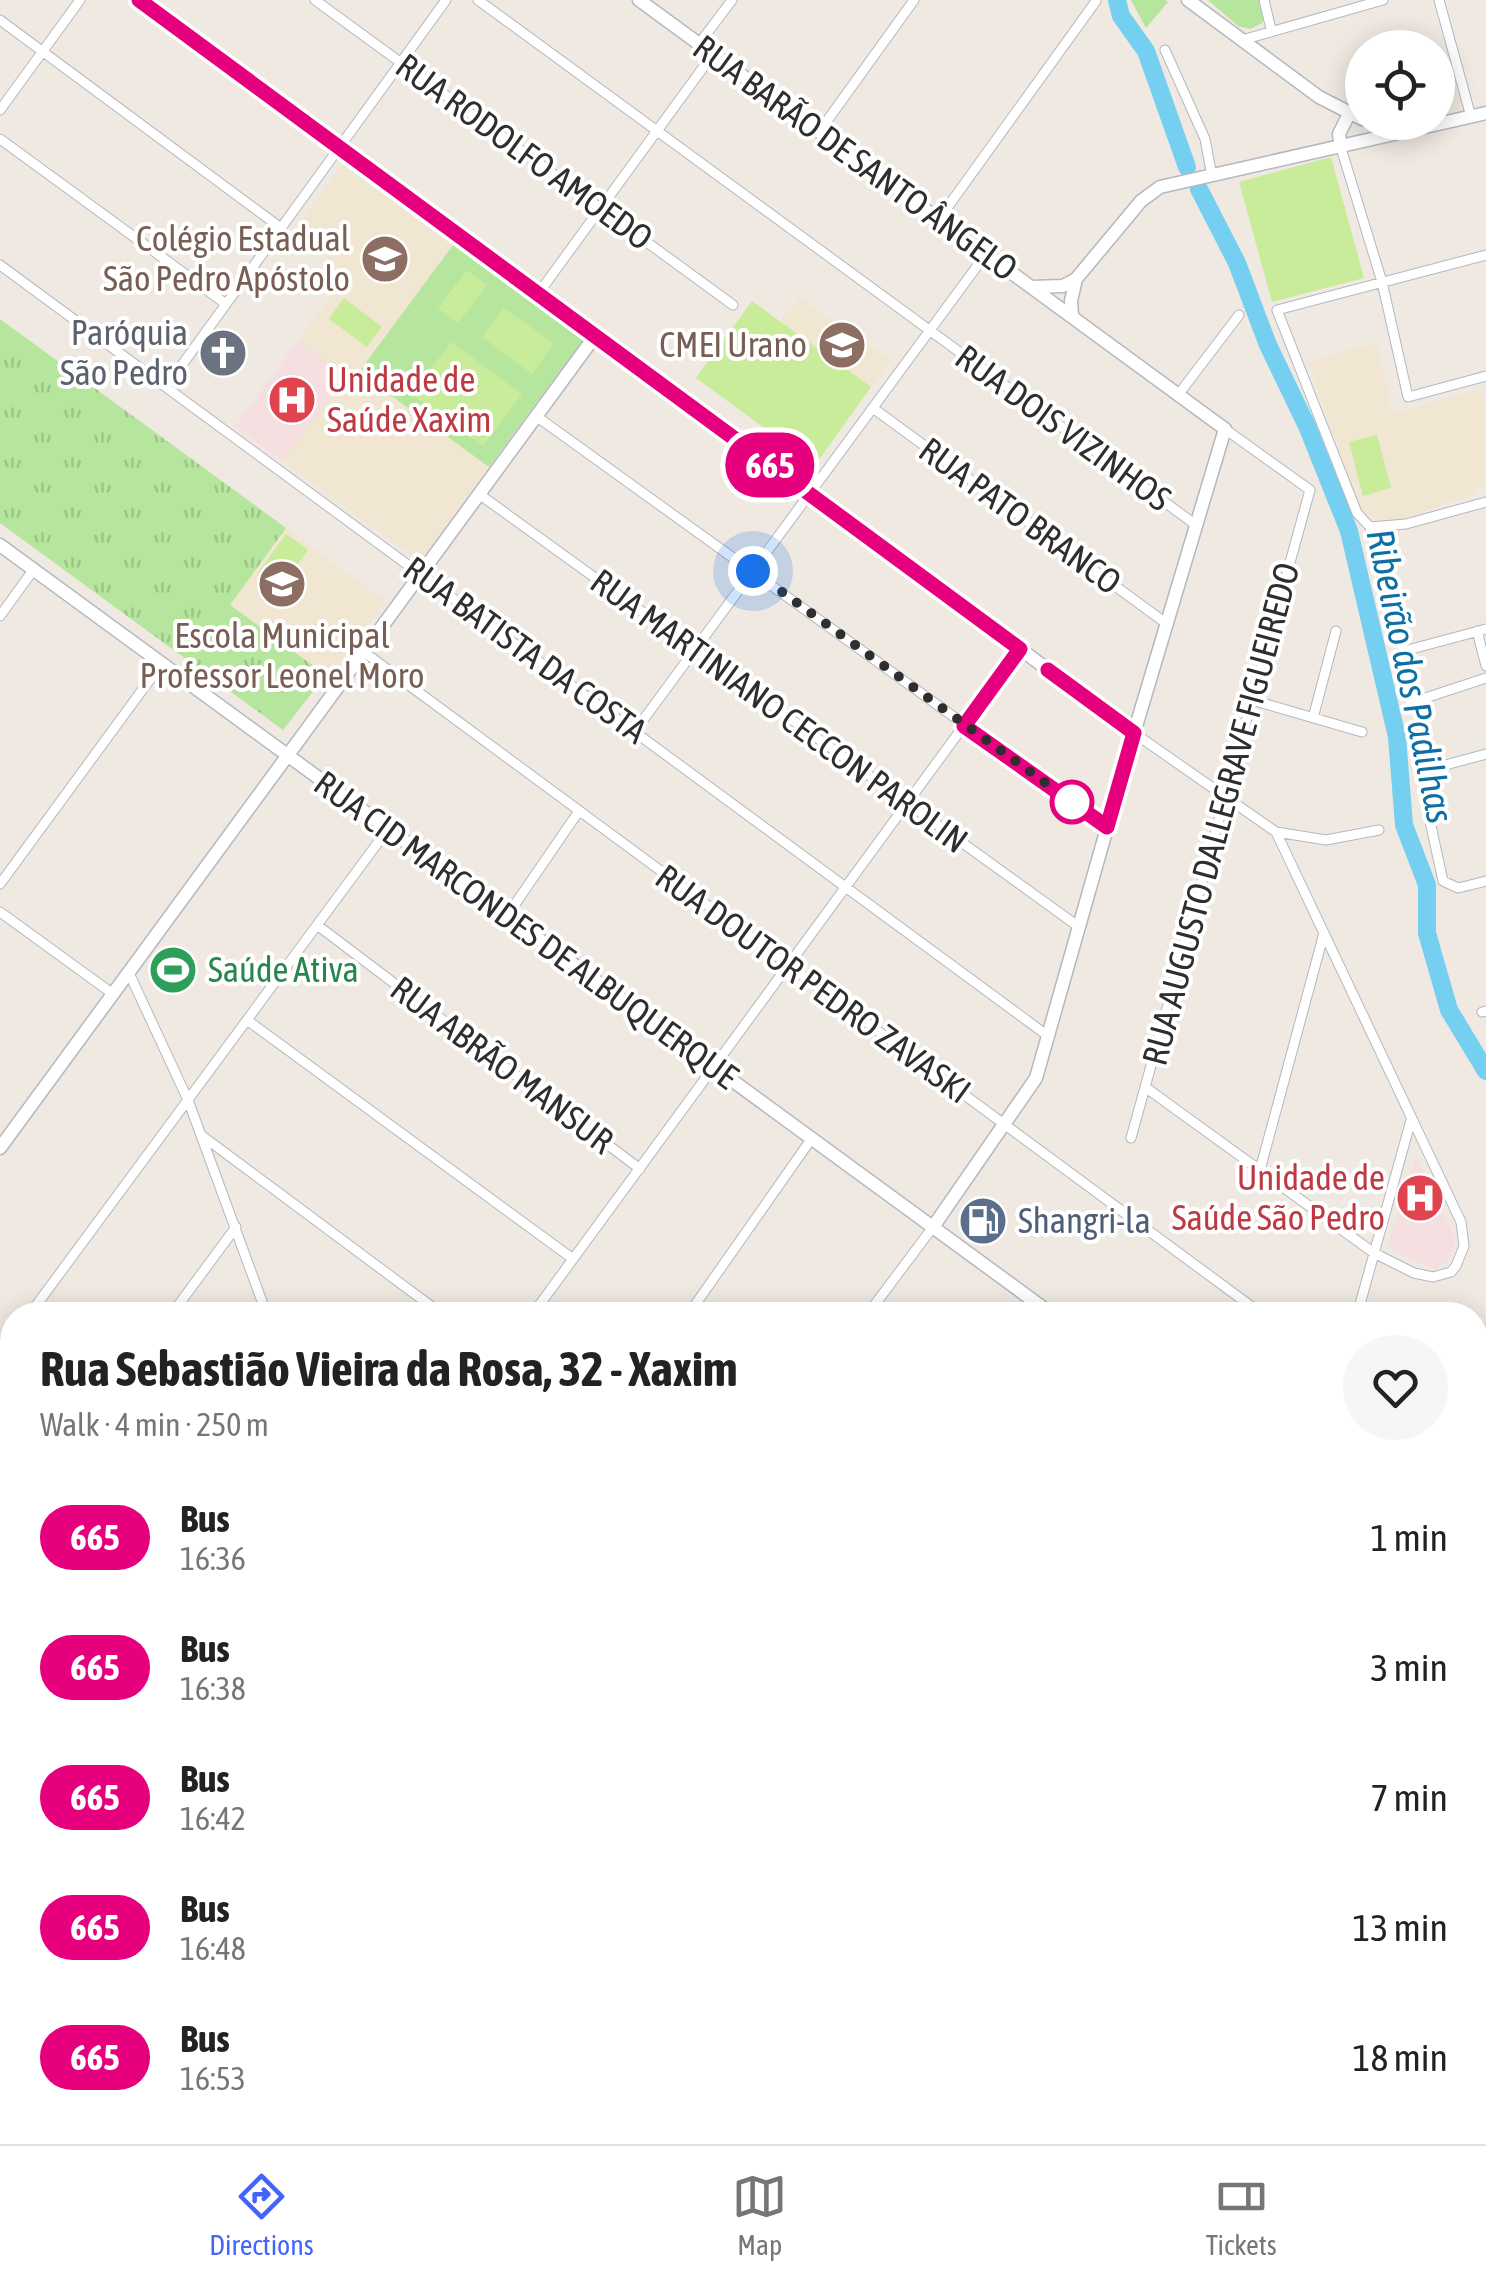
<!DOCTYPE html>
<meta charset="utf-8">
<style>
:root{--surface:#fff;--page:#f6f6f6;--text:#222;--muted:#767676;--line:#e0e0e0;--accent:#4264fb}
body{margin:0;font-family:"Asap Condensed",sans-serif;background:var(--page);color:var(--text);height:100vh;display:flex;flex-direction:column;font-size:38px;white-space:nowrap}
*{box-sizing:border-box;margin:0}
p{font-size:32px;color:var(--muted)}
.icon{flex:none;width:55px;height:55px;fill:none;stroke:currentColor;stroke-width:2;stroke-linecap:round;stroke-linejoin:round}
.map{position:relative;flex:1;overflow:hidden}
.side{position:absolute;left:0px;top:1302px;width:1488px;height:842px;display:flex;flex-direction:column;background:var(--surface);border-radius:40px 40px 0 0;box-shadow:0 5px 25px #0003}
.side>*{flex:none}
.badge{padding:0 20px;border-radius:32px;font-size:35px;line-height:65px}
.fabs{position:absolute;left:1345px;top:30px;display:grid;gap:20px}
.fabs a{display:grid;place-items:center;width:110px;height:110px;border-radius:50%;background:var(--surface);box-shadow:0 5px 25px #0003;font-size:50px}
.you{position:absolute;width:50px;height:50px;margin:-25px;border:8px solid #fff;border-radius:50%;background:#1a73e8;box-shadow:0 0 0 15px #1a73e833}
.map>.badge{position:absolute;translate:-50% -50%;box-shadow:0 0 0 5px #fff}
.round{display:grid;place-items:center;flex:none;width:105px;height:105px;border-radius:52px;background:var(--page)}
.head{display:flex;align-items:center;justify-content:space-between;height:170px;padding:0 40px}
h1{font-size:48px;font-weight:700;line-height:75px}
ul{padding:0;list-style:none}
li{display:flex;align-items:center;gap:30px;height:130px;padding:0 40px}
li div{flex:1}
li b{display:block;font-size:38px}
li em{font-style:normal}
li .badge{min-width:110px;font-weight:700;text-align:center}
.tab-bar{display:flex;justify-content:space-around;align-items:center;height:140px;border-top:2px solid var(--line);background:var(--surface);font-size:28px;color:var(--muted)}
.tab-bar a{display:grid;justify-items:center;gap:5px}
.tab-bar .active{color:var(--accent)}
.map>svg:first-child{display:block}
</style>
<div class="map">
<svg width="1486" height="2144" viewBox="0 0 1486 2144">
<defs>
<pattern id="grass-tufts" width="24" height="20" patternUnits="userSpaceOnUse" patternTransform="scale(2.5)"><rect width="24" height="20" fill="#b6e59e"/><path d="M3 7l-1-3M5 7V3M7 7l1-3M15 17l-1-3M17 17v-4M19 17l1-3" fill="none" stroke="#9dc588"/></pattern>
<pattern id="forest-firs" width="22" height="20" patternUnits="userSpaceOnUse" patternTransform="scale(2.5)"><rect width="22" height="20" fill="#b6e59e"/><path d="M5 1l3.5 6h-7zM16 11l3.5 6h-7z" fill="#9dc588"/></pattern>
</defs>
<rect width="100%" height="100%" fill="#efe9e1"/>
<path fill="#f0e6d1" d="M342,165l111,80 -94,127 130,95 -70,94 -136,-100 63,-84 -48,-36 50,-68 -56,-40z
M799,298l92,62 -20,27 -90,-66z
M1377,342l15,71 92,-24 2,97 -13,3 1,6 -83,27 -31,-9 -52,-151z
M286,528l99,73 -57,76 -98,-72z"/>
<path fill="#f5dfe0" d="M298,341l48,36 -63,84 -48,-35z
M1416,1156l40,83 -5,19 -17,12 -47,-23z"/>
<path fill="url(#grass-tufts)" d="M0,319l286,209 -56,77 96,70 -43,55 -283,-207z"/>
<path fill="url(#forest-firs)" d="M0,1542l12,2v588l42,1 -12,11h-42z"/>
<path fill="#b6e59e" d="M1131,0h34l3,2 -22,26z
M1208,0h52l5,14 -3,9 -12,6 -12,-3z
M453,245l130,95 -94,127 -130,-95z"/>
<path fill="#c9ec9a" d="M1331,157l33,121 -92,24 -33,-120z
M467,270l20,15 -29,38 -20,-15z
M344,298l38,29 -15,20 -38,-28z
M752,301l119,86 -56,78 -119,-87z
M504,308l50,36 -22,30 -50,-37z
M451,342l71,52 -39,52 -71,-52z
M1377,435l14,53 -28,8 -14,-54z
M286,534l22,16 -28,39 -22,-16z"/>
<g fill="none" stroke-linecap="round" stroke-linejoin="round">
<path stroke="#75cff0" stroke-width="2.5" d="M1475,1361l11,-4
M0,1542l12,2"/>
<path stroke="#75cff0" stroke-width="18" d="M1117,0l4,16 25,35 41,116
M1199,189l38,74 31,82 39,81 42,105 48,206 7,88 23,60v48l22,77 37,61"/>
<g stroke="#b4b7c1" stroke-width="11">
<path id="street" d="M315,0l418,305
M478,0l718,525
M1264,0l7,29
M1439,0l32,117
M0,20l281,208
M1242,40l141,-40
M699,44l33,-44
M1165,50l40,89 7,37
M0,110l80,-110
M819,132l95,-132
M0,139l226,165
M1341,148l41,134 26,115 78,-21
M939,219l157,-218
M1486,255l-209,55 80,203 13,14 34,124 82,-22
M0,265l1048,771
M538,294l175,-240
M166,387l280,-387
M1178,395l61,-80
M873,408l294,216
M536,416l571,411
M479,494l600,433
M1370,527l36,-3 80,-22
M0,616l34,-47
M1477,631l9,35
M364,652l899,663
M1252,700l110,32
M1410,703l76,-25
M1313,718l23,-87
M635,731l351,-477
M1134,733l142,99 50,8 53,-10
M1423,771l63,-17
M1428,812l15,69 15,7 28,-7
M0,884l162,-221
M0,912l113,82
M507,916l72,-105
M317,925l323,244
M129,973l59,127 79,215
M1482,1012l4,-1
M247,1020l326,239
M1145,1087l229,166 40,20 19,4 18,-5 5,-6 8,-20 -3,-24 -185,-390
M201,1135l242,180
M1131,1138l179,-648 -85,-61
M1260,1170l64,-237
M29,1315l359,-486
M171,1315l65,-88
M532,1315l488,-666
M688,1315l124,-177
M867,1315l66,-88
M1357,1315l54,-195
M0,1354l12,-17
M0,1374l12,9
M1475,1474l11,-8
M0,1501l12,3
M1475,1505l11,15
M1475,1535l11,-8
M1475,1816l11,-8
M1475,1960l11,-8
M1475,2099l11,-8
M317,2132l7,12
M471,2132l8,12
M626,2132l8,12
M717,2132l8,12
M848,2132l8,12
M970,2132l8,12
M1094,2132l8,12
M1239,2132l8,12
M1377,2132l8,12
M555,2144l41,-12
M1409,2144l17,-12"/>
</g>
<g stroke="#b4b7c1" stroke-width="15">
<path id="secondary" d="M140,0l994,733
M639,0l586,429 -91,304 -98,345 -103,149
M1188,0l131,97 43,22
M1375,122l36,5
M1341,148l-2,-14 10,-20
M1032,287l31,-1 13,-7 65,-78 19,-14 326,-74
M1072,316l-1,-15 5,-22
M0,545l1053,770
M0,1148l595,-812
M1475,1715l11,15"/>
</g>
<use href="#street" stroke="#fff" stroke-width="9"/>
<use href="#secondary" stroke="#fff" stroke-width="12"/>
</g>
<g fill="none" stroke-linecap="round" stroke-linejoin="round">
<g stroke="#fff" stroke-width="22">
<path id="line" d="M139,0l881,649 -56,77 143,101 27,-94 -86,-63"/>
</g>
<use href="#line" stroke="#e6007e" stroke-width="15"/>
<path stroke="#2e2e2e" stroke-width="10" stroke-dasharray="0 18" d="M753,571l319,231"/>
</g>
<defs>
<g id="school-disc" transform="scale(2.5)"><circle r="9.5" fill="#8d6e63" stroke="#fff"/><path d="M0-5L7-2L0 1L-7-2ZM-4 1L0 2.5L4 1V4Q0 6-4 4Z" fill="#fff"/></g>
<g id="church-disc" transform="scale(2.5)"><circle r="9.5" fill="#6b7280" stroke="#fff"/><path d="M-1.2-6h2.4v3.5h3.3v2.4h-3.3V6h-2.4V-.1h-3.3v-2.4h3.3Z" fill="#fff"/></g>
<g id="hospital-disc" transform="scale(2.5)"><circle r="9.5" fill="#e0444e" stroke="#fff"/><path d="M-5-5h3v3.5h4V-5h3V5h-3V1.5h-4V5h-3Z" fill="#fff"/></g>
<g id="stadium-disc" transform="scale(2.5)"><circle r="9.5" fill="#2e9e5b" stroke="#fff"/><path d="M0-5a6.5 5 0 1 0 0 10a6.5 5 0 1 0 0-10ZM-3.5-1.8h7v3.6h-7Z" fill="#fff"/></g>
<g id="fuel-disc" transform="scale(2.5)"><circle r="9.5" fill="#5c6f8a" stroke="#fff"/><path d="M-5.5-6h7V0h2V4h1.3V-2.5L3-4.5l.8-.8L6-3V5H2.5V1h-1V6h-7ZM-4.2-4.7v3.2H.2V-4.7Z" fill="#fff"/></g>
</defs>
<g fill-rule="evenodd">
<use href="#school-disc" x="385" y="259"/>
<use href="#school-disc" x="842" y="345"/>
<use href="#church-disc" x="223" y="353"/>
<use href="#hospital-disc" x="292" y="400"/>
<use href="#school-disc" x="282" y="584"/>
<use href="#stadium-disc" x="173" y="970"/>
<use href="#hospital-disc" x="1420" y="1198"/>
<use href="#fuel-disc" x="983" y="1221"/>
</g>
<circle fill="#fff" stroke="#e6007e" stroke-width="5" cx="1072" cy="802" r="20"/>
<g text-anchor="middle" stroke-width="8" stroke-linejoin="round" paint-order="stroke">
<g font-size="35" fill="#2e2e2e" stroke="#fff">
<text transform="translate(524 152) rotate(36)" y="12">RUA RODOLFO AMOEDO</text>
<text transform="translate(855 158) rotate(36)" y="12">RUA BARÃO DE SANTO ÂNGELO</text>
<text transform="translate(1063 428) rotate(36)" y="12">RUA DOIS VIZINHOS</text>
<text transform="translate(1020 516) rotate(36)" y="12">RUA PATO BRANCO</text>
<text transform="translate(525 650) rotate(36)" y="12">RUA BATISTA DA COSTA</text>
<text transform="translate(779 711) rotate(36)" y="12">RUA MARTINIANO CECCON PAROLIN</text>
<text transform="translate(1221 814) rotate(-75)" y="12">RUA AUGUSTO DALLEGRAVE FIGUEIREDO</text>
<text transform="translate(526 930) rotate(36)" y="12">RUA CID MARCONDES DE ALBUQUERQUE</text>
<text transform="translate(813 984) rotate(36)" y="12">RUA DOUTOR PEDRO ZAVASKI</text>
<text transform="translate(502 1065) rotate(37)" y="12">RUA ABRÃO MANSUR</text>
</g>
<g font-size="35" fill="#785e54" stroke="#fff" text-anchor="end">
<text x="350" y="251">Colégio Estadual<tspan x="350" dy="40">São Pedro Apóstolo</tspan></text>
<text x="807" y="357">CMEI Urano</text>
<text x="282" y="648" text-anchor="middle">Escola Municipal<tspan x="282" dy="40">Professor Leonel Moro</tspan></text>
</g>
<g font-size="35" fill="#5b616d" stroke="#fff" text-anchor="end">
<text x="188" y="345">Paróquia<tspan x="188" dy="40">São Pedro</tspan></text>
</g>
<g font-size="35" fill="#be3a42" stroke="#fff" text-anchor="start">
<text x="327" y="392">Unidade de<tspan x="327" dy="40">Saúde Xaxim</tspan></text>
<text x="1385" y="1190" text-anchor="end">Unidade de<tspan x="1385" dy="40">Saúde São Pedro</tspan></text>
</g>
<g font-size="35" fill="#27864d" stroke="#fff" text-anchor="start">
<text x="208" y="982">Saúde Ativa</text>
</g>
<g font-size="35" fill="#4e5e75" stroke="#fff" text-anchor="start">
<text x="1018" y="1233">Shangri-la</text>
</g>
<g font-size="38" font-style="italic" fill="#0d6fa3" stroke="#fff">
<text transform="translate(1410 676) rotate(78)" y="13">Ribeirão dos Padilhas</text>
</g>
</g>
</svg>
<div class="fabs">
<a><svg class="icon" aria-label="locate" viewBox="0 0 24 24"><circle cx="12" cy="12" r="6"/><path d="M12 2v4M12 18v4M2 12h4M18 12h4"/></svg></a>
</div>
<div class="you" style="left:753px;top:571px"></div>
<b class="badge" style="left:770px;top:465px;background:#e6007e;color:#fff">665</b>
<section class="side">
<div class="head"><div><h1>Rua Sebastião Vieira da Rosa, 32 - Xaxim</h1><p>Walk · 4 min · 250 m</p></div><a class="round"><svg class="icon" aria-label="heart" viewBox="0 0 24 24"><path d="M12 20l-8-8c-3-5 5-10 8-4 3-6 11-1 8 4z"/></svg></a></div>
<ul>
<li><span class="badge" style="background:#e6007e;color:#fff">665</span><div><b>Bus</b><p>16:36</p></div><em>1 min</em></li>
<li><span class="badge" style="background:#e6007e;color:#fff">665</span><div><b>Bus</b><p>16:38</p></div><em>3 min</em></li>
<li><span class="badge" style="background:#e6007e;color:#fff">665</span><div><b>Bus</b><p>16:42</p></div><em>7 min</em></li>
<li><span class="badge" style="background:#e6007e;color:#fff">665</span><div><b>Bus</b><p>16:48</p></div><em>13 min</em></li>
<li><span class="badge" style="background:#e6007e;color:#fff">665</span><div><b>Bus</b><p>16:53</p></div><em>18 min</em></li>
</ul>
</section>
</div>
<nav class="tab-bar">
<a class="active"><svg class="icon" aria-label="directions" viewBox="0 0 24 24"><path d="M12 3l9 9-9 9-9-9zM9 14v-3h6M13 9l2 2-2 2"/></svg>Directions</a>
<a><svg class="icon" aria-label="map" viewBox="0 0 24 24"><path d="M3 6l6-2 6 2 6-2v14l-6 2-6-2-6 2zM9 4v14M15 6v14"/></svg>Map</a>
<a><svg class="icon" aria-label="tickets" viewBox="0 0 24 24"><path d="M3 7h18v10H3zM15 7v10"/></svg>Tickets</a>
</nav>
